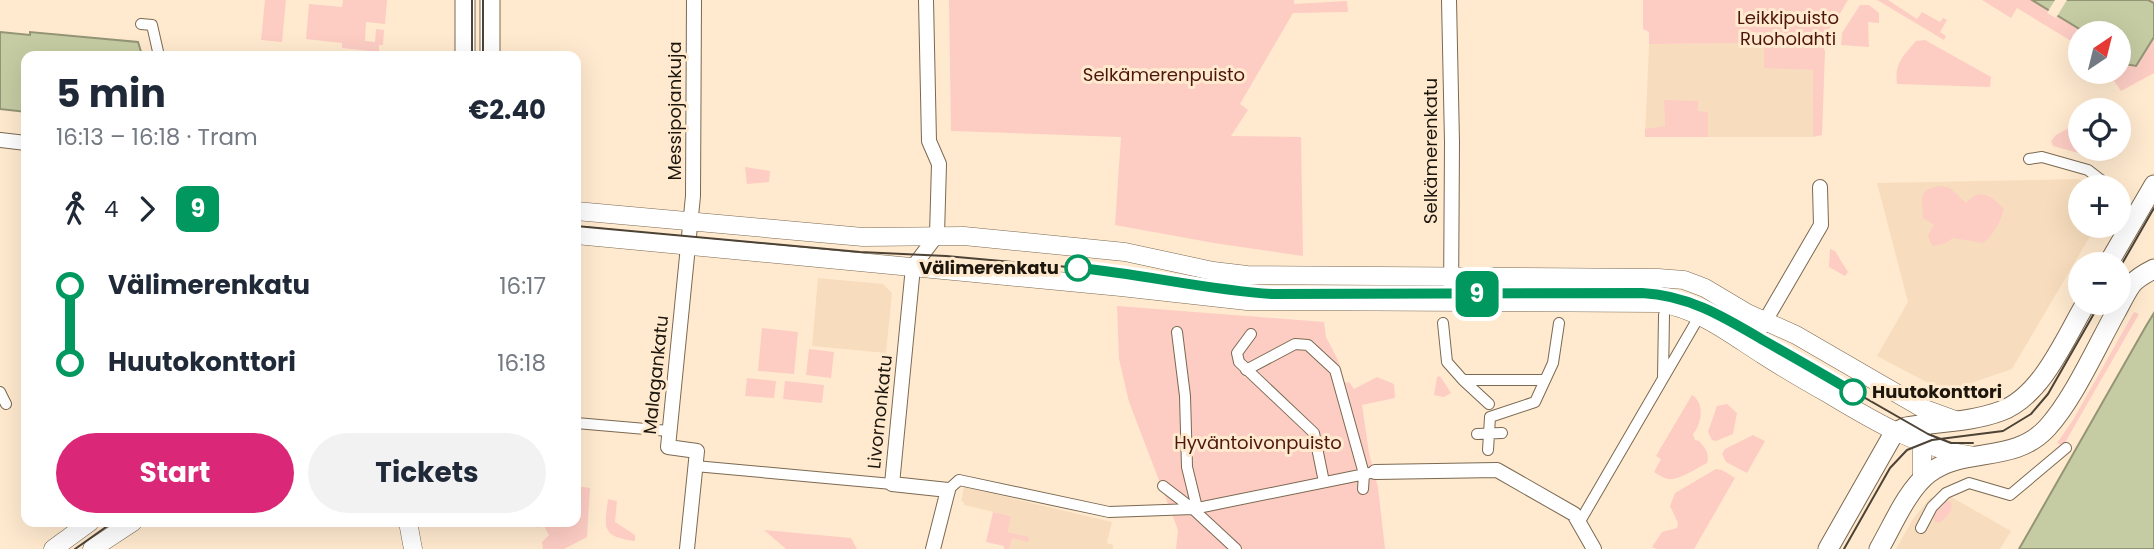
<!DOCTYPE html>
<meta charset="utf-8">
<style>
:root{--surface:#fff;--page:#f2f2f3;--text:#1f2937;--muted:#747a83;--accent:#db2777}
body{margin:0;font-family:Poppins,sans-serif;background:var(--page);color:var(--text);height:100vh;display:flex;flex-direction:column;font-size:26px;white-space:nowrap}
*{box-sizing:border-box;margin:0}
p{font-size:23px;color:var(--muted)}
.icon{flex:none;width:38px;height:38px;fill:none;stroke:currentColor;stroke-width:2;stroke-linecap:round;stroke-linejoin:round}
.map{position:relative;flex:1;overflow:hidden}
.details{position:absolute;left:21px;top:51px;width:560px;height:476px;display:flex;flex-direction:column;background:var(--surface);border-radius:14px;box-shadow:0 7px 28px #0002}
.details>*{flex:none}
.badge{padding:0 14px;border-radius:10px;font-size:24px;line-height:46px}
.needle{width:46px;rotate:35deg}
.controls{position:absolute;left:2068px;top:21px;display:grid;gap:14px}
.controls a{display:grid;place-items:center;width:63px;height:63px;border-radius:50%;background:var(--surface);box-shadow:0 7px 28px #0002;font-size:35px}
.map>.badge{position:absolute;translate:-50% -50%;box-shadow:0 0 0 4px #fff}
.legs{display:flex;align-items:center;gap:10px;height:77px;padding:0 35px;font-size:23px}
.legs p{margin-inline-start:auto}
.head{display:flex;align-items:center;justify-content:space-between;height:119px;padding:0 35px}
h1{font-size:38px;font-weight:700;line-height:52px}
.button{display:flex;gap:14px;margin-top:auto;padding:14px 35px}
.button a{flex:1;height:80px;border-radius:42px;background:var(--accent);color:#fff;font-size:28px;font-weight:700;line-height:80px;text-align:center}
.button a+a{background:var(--page);color:var(--text)}
ul{padding:0 35px;list-style:none}
li{display:flex;align-items:center;gap:24px;height:77px;font-size:26px}
li i{display:grid;place-items:center;width:10px;height:100%;margin:0 9px;background:currentColor}
li i::after{content:'';width:18px;height:18px;margin:-9px;border:5px solid;border-radius:50%;background:var(--surface)}
li p{margin-inline-start:auto}
li:first-child i{background:linear-gradient(#0000 50%,currentColor 0)}
li:last-child i{background:linear-gradient(currentColor 50%,#0000 0)}
.map>svg:first-child{display:block}
</style>
<div class="map">
<svg width="2154" height="549" viewBox="0 0 2154 549">
<rect width="100%" height="100%" fill="#ffeacf"/>
<path fill="#f7ddbd" d="M1765,43l12,25 36,2v67h-168l4,-93z
M2079,179l13,8h-11v39h15l-84,143 -67,23 -68,-36 31,-54 -31,-119z
M818,278l65,6 9,9 -6,60 -74,-7z
M964,487l148,35 -5,21 6,2v4h-109l7,-33 -47,-11v-3l-3,-1z
M1946,494l65,37 -11,18h-104l17,-30 17,-21z"/>
<path fill="#fdcdc4" d="M265,0h21l-4,42 -21,-2z
M343,0h44l-2,24 -19,-2 -1,19 10,1 1,-13 8,1 -1,15h-4v7l-37,-4v-5l-36,-4 3,-35 33,3z
M949,0h345v4l53,-3 1,11 -55,1 -53,91 8,6 -17,26 70,1 2,119 -89,-13 -99,-18 6,-88 -170,-6z
M1643,0h205c-8,12 -15,32 -30,34l-4,9 9,4 2,4 -3,84 -9,2v-67l-49,-2v-25l-115,1v-12l-6,-3z
M1877,0h11l29,19 5,-7 18,10 3,-4 4,2 -7,12 6,4 -2,4z
M1982,0h172v73l-33,18 -13,-19h11v-39h-38v14l-64,-39 -6,10z
M1860,5h9l10,8v10l-11,-1 1,25 -28,-2 1,-12z
M1925,40l66,37 -1,10 -93,-3c-3,-20 6,-28 19,-43z
M1664,100l34,1v10l10,1v25h-63v-8l20,-3z
M2074,125l7,4v20h31l5,3 -31,3 -33,-9 -2,-5 5,-6z
M745,167l25,4 -1,11 -22,2z
M1942,186l8,2 16,15c13,-16 26,-8 38,6 -3,12 -11,27 -21,34l-30,-5 -7,5 -13,3 -3,-4 -2,-7 6,-10 -11,-7c-1,-19 -6,-30 19,-32z
M1830,249l5,2 13,21 -3,4 -16,-9z
M1117,306l207,16 2,15 12,23 7,23 4,-1 5,7 23,-12 17,7 1,14 -33,7 7,48 9,34 7,62h-209l2,-19 -49,-128 -10,-43z
M2134,312l5,2 -76,132 -6,-3 16,-23z
M762,328l36,4 -4,42 -36,-3z
M809,349l25,3 -3,26 -25,-3z
M1440,376l11,17 -7,4 -10,-2 3,-18z
M747,378l29,3 -2,17 -29,-2z
M785,381l39,4 -2,18 -39,-4z
M1692,395c13,8 10,29 1,39l2,6 4,1c6,7 11,12 8,22 -10,5 -27,17 -38,16 -5,0 -11,-5 -15,-7l7,-13 -5,-3z
M1727,404l10,9 -4,21 -17,7 -4,-1 -4,-8 9,-26z
M1753,435l12,6 -18,32 -21,-11 -4,-8 3,-5z
M1716,469l6,1 13,8 -41,71h-38l-4,-2 10,-15 15,-4 1,-5 -8,-17 5,-13z
M576,486l14,2 -3,49 -23,12h-21l-1,-7 7,-7 -6,-11 -6,4 -2,-6h41z
M608,499l9,2 -2,21 20,13v6c-33,-5 -31,-11 -27,-42z
M1944,500l7,2c3,10 -5,16 -12,21l-4,-1 -2,-7 3,-8z
M993,512l18,4 -3,16 21,5 -1,5 -16,-4 -3,11h-5v-3l-18,-4z
M764,530l87,8 6,11h-71z"/>
<path fill="#c5cba2" stroke="#939575" stroke-width="2" d="M2032,0h116l6,3v34l-18,29 -17,-3v-30h-33z
M0,32l30,3v-3l108,10 4,13 -116,1v56l-26,-3z
M2154,313v236h-135l127,-223z"/>
<path fill="#ffeacf" d="M2055,0h12l-11,18 -9,-5z"/>
<g fill="none" stroke-linecap="round" stroke-linejoin="round">
<g stroke="#7b6951" stroke-width="12">
<path id="pedestrian" d="M141,24l11,1 7,31
M2029,159l13,-2 46,13 22,17
M2119,195l2,1 -2,3
M1443,323l4,39 16,18 26,24
M1177,332l8,64 2,71 10,41
M1251,334l-14,19 2,9 75,71 10,49
M1246,370l49,-26 13,1 27,25 29,104 -1,15
M1663,378l1,-63
M1463,380h82
M0,392l6,12
M576,423l93,8
M1477,434l25,-1
M1488,450l2,-33 45,-15 18,-39 6,-40
M695,466l197,18
M1163,486l30,23 177,-36
M948,490l11,-10 150,32 84,-3 43,40
M1579,523l121,-208
M1921,528l11,-21 14,-14 23,-10 41,12 56,-47"/>
</g>
<g stroke="#7b6951" stroke-width="16">
<path id="minor" d="M926,0l3,141 10,23 -2,71 -24,32 -21,217 56,6 -15,59
M1449,0l3,142 -1,160
M0,140l26,3
M1750,347l71,-122 -1,-38
M1375,472l122,-2 77,44 20,35
M687,549l10,-98 -29,-4 25,-251 1,-196"/>
</g>
<g stroke="#7b6951" stroke-width="19">
<path id="tertiary" d="M576,211l287,26 101,-1 161,16 88,19 34,4 411,3 26,2 21,8 42,25 49,22 126,73 33,12
M576,235l545,52 126,14 412,2c40,6 71,31 104,52 23,15 46,28 69,41 45,27 89,53 142,60
M1922,434v45
M408,522l5,27
M53,549l37,-27
M92,549l41,-27"/>
</g>
<g stroke="#7b6951" stroke-width="21">
<path id="secondary" d="M465,0v56
M490,0v56
M2108,264l46,-79
M1828,549l66,-116 12,-6c31,-5 66,-5 95,-16 41,-15 64,-73 85,-108
M1879,549c14,-24 28,-59 50,-76 37,-27 85,-9 118,-45 26,-28 50,-82 69,-116 5,-9 10,-20 16,-28 6,-7 14,-11 22,-15"/>
</g>
<use href="#pedestrian" stroke="#fff" stroke-width="10"/>
<use href="#minor" stroke="#fff" stroke-width="14"/>
<use href="#tertiary" stroke="#fff" stroke-width="18"/>
<use href="#secondary" stroke="#fff" stroke-width="19"/>
<path stroke="#4c4235" stroke-width="2" d="M483,0v56
M472,56v-56
M576,226l284,26 86,4 177,16 114,19 35,3 370,-1c27,1 50,8 75,20l211,121 23,9h22
M2119,269l35,-61
M75,549l38,-27
M1844,549l46,-81 17,-18 25,-10 71,-9 28,-17 17,-20 52,-91"/>
</g>
<g fill="none" stroke-linecap="round" stroke-linejoin="round">
<g stroke="#fff" stroke-width="16">
<path id="line-1" d="M1078,268c65,6 129,22 194,26l370,-1c46,2 82,24 121,47 30,17 60,34 90,52"/>
</g>
<use href="#line-1" stroke="#00985f" stroke-width="10"/>
</g>
<g fill="#fff" stroke="#00985f" stroke-width="3.5">
<circle cx="1078" cy="268" r="12"/>
<circle cx="1853" cy="392" r="12"/>
</g>
<g text-anchor="middle" stroke-width="6" stroke-linejoin="round" paint-order="stroke">
<g font-size="18" fill="#4e160d" stroke="#ffeacf">
<text x="1788" y="24">Leikkipuisto<tspan x="1788" dy="21">Ruoholahti</tspan></text>
<text x="1164" y="81">Selkämerenpuisto</text>
<text x="1258" y="449">Hyväntoivonpuisto</text>
</g>
<g font-size="18" fill="#1d160d" stroke="#ffeacf">
<text transform="translate(675 111) rotate(-90)" y="6">Messipojankuja</text>
<text transform="translate(1431 151) rotate(-90)" y="6">Selkämerenkatu</text>
<text transform="translate(656 375) rotate(-84)" y="6">Malagankatu</text>
<text transform="translate(880 412) rotate(-84)" y="6">Livornonkatu</text>
</g>
<g font-size="18" font-weight="bold" fill="#1d160d" stroke="#ffeacf" text-anchor="end">
<text x="1059" y="274">Välimerenkatu</text>
<text x="1872" y="398" text-anchor="start">Huutokonttori</text>
</g>
</g>
</svg>
<div class="controls">
<a><svg class="needle" viewBox="-14 -14 28 28"><path d="M0-13l5 13h-10z" fill="#e53935"/><path d="M0 13l5-13h-10z" fill="#747a83"/></svg></a>
<a><svg class="icon" aria-label="locate" viewBox="0 0 24 24"><circle cx="12" cy="12" r="6"/><path d="M12 2v4M12 18v4M2 12h4M18 12h4"/></svg></a>
<a>+</a>
<a>−</a>
</div>
<b class="badge" style="left:1477px;top:294px;background:#00985f;color:#fff">9</b>
<section class="details">
<div class="head"><div><h1>5 min</h1><p>16:13 – 16:18 · Tram</p></div><b>€2.40</b></div>
<div class="legs"><svg class="icon" aria-label="walk" viewBox="0 0 24 24"><circle cx="13" cy="4" r="2"/><path d="M13 8l-2 6 4 7M11 14l-3 7M7 12l3-4h3l4 4"/></svg>4<svg class="icon" aria-label="forward" viewBox="0 0 24 24"><path d="M9 5l7 7-7 7"/></svg><b class="badge" style="background:#00985f;color:#fff">9</b></div>
<ul>
<li><i style="color:#00985f"></i><b>Välimerenkatu</b><p>16:17</p></li>
<li><i style="color:#00985f"></i><b>Huutokonttori</b><p>16:18</p></li>
</ul>
<div class="button"><a>Start</a><a>Tickets</a></div>
</section>
</div>
